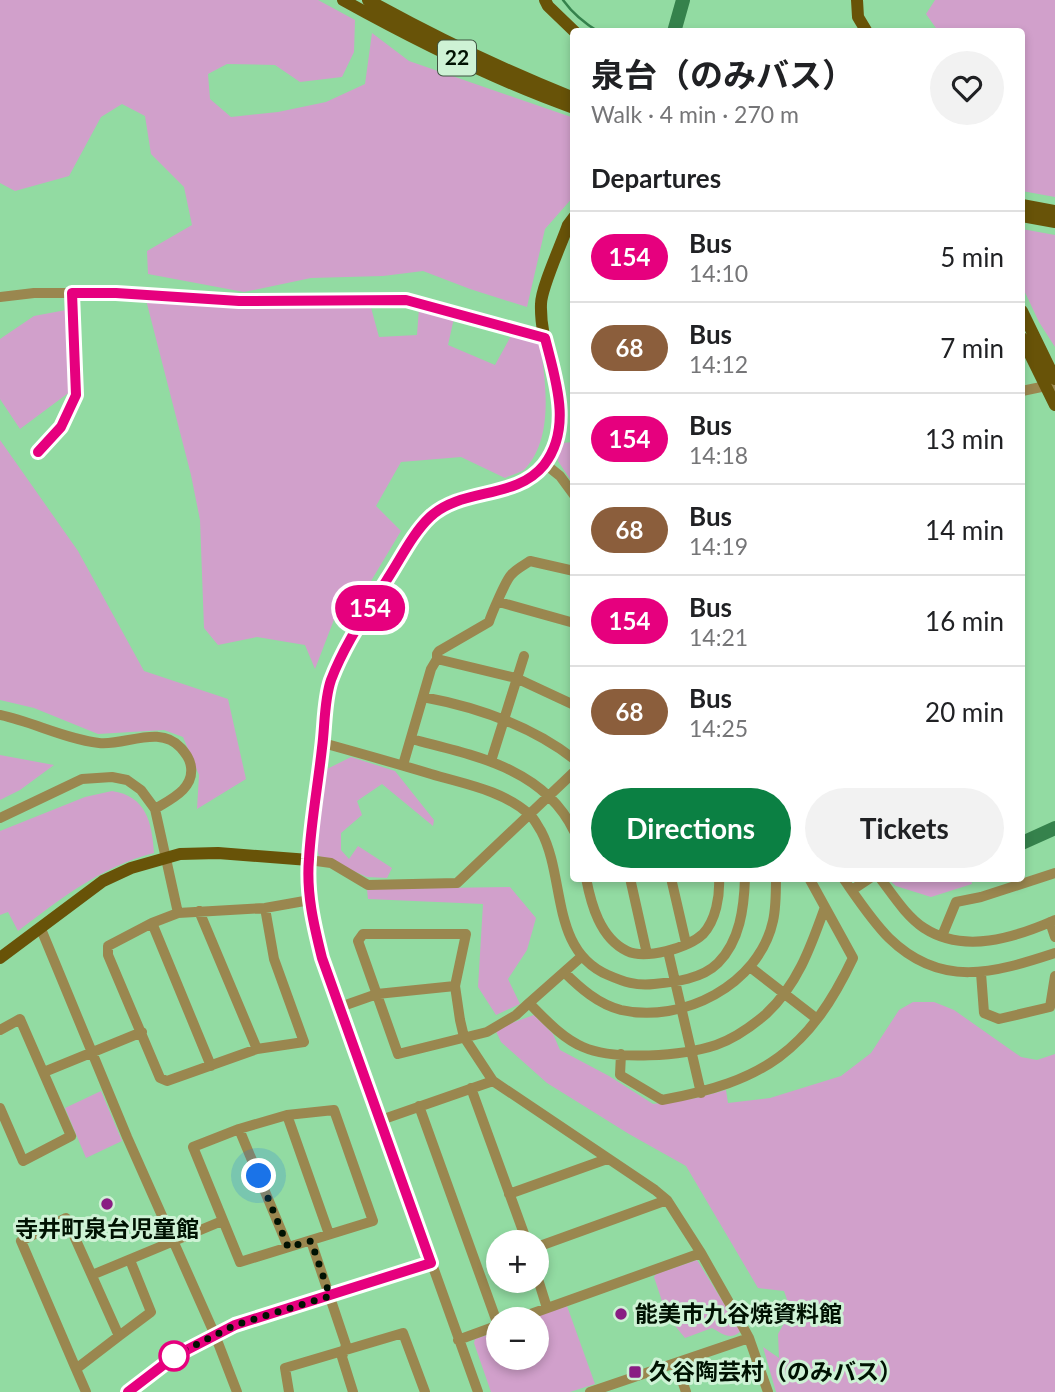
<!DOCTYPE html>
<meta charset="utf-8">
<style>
:root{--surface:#fff;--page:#f2f2f2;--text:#202124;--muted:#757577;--line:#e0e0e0;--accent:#0b8043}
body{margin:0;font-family:Lato,"Noto Sans JP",sans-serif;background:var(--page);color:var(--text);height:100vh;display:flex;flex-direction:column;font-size:26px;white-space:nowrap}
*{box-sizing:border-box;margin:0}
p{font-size:23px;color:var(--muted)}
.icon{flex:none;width:38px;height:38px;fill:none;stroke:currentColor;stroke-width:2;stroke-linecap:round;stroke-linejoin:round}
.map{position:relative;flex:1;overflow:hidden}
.panel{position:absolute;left:570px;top:28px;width:455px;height:854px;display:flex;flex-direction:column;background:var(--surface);border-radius:7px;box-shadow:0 4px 10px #0003}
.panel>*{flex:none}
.badge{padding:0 14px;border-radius:23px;font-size:24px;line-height:46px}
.buttons{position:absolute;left:486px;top:1230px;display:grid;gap:14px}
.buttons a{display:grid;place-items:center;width:63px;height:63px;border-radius:50%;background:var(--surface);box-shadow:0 4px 10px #0003;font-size:35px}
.you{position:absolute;width:35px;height:35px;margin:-18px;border:5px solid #fff;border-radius:50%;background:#1a73e8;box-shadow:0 0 0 10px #1a73e833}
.map>.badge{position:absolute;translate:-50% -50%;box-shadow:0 0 0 4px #fff}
h2{padding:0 21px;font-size:26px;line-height:63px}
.round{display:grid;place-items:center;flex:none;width:74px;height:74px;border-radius:37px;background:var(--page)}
.summary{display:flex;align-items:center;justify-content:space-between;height:119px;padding:0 21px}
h1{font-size:33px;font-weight:700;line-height:52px}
.action{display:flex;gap:14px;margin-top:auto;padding:14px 21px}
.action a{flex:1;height:80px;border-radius:42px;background:var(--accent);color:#fff;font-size:28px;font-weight:700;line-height:80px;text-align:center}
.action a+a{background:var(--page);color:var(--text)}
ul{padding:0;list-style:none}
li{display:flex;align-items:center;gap:21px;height:91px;padding:0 21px;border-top:2px solid var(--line)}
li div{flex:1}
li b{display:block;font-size:26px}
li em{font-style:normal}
li .badge{min-width:77px;font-weight:700;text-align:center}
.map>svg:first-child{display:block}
</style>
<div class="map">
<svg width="1055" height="1392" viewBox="0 0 1055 1392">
<rect width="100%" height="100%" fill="#92dba2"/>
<path fill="#d1a0cb" d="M0,0h318l37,20 -1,32 -12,25 -42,5 -25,-17 -48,-1 -19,10 2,25 21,18 47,-5 48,-10 39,-18 7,-51 37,28 165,57v78l-29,33 -18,78 -57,-18 -47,-18 -40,5 -72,2 -67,14 -96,-18 -1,-23 45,-26 -8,-38 -33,-33 -6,-38 -23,-12 -21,13 -32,59 -54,15 -15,-8z
M935,0h120v197l-33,-6v-159l-84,-1 -12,-17z
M1022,229l33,6v112l-16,-25 -17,-36z
M145,296l91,12 134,-4 9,33 38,-2 2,-27 35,10 -6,27 47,20 17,-31 28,7c5,40 15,95 -15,128 -5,4 -14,6 -20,9l-44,-21 -60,5 -25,44 25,25 -30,50 -26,10 -30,78 -10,-24 -48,-8 -39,8 -14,-17 -4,-108 -9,-45z
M66,310l5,81 -51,38 -20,-30v-60l34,-23z
M0,440l78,111 66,120 84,28 18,80 -49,30 2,-34 -16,-38 -19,-7 -66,4 -64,-26 -34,-8z
M574,442v43l-16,-24 3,-18z
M0,755l54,10 -34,25 -20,10z
M351,757l44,14 39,49 -1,6 -51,-42 -25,17 5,14 -21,18v17l8,9 9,-13 34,22 -5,10 -20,-1 -48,-21 -3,-11 9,-75z
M112,791c34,5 40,31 42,62 -54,14 -92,45 -136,78l-10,-19 -8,3v-84l85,-34z
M888,879h83l1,5 -41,13 -35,-11z
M510,887l26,31 -9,32 -19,29 12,25 -24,11 -18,-28 5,-83 -115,-5 -1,-10z
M913,1002h21l20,8 67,47 16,3 18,-6v338h-279l-13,-45 16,11 -1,-24 13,-23 -7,-20 -26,-3 -72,-122 -57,-32 -82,-51 -46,-41 -6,-13 39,-14 19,19 7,16 49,26 44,28 43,-6 30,-8 2,13 42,-5 71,-22 30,-23 28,-43z
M101,1091l21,50 -36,17 -21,-50z
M697,1260l44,71c-11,10 -18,3 -29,-3l-27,10 -18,-22 -13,-39 2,-3z
M567,1306l28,78 -25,8h-79l-17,-49 1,-4 24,-8v27h38v-38l-8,-1z"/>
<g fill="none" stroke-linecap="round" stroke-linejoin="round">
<path stroke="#35824c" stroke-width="2.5" d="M563,0c10,14 21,23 36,32"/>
<path stroke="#35824c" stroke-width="14" d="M674,32l9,-32
M1022,843l33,-15"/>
<path stroke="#9a874f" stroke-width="10" d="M0,297l34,-4h82l123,8 167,-1 139,37
M1022,391l24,-5 9,3
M38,452l23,-25 15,-32 -4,-102
M545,464l15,12 14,19
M499,602l75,21
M437,659v-5l2,-3 50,-29c2,-7 17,-42 22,-47 5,-6 13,-10 19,-14l44,10
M423,697c54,10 107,28 151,62
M0,715c33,7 65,24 99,28 26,3 61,-19 82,5 5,6 9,11 10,19 3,22 -20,32 -36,42
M411,739c62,16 133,29 163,92
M323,743c36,10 72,20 108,31 33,10 71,16 98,40 5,4 8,11 12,17 25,47 9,119 67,144 16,7 28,11 46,9 21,-2 48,-5 64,-21 22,-22 26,-55 27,-85
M491,761l33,-105
M403,765l28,-96 6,-10 79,19 58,27
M0,818l82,-39 30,-2 15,3 14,10 14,19 23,104
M586,878c5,26 14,60 41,73 18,9 61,-3 76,-17 13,-14 17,-38 16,-56
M630,878l17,76
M671,878l15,65
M843,878c14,20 29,43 46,60 52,51 105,35 166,15
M880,878c13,17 26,38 44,50 40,26 90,10 131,-8
M852,890l18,-12
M265,908l9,51 30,83 -47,7 -90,32 -7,-3 -52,-123v-9l44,-23 26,-10 87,-5 45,-8
M199,911l58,138
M1050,922l5,15
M152,923l59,143
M41,929l86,208 88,198 22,57
M942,936l14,-34 25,-5 74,-24
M668,951l33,142
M581,957l-52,46c17,17 33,35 54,44 32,14 100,9 133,-2 17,-6 36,-19 50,-31 32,-30 45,-68 59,-107
M750,967l67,52
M564,972c16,16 34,32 57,38 61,14 138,-25 152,-89 3,-13 3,-29 3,-43
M981,973l3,40 15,6 51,-12 5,-31
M529,1003l-13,12 -29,17 -89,22 -40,-113 5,-7h103l-11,52 5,34 4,17 29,44 162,109 12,10 34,53 42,74 6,11 19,54
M340,1007l37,-13 78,-8
M0,1030l20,-11 51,117 -48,25 -23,-53
M621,1054l-1,21 42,25c101,-18 147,-49 191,-142l-44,-80
M44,1072l98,-40
M471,1088l56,154
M419,1106l79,219
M334,1110l39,111 -133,41 -47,-115 46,-18 48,-14z
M287,1115l42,119
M381,1120l112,-39
M239,1129l49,118
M509,1194l98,-35
M311,1241l35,104 -4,12 11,35
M537,1247l130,-47
M92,1275l130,-54
M537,1276l10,32
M514,1320l187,-67
M119,1336l32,-24 -21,-52
M458,1340l41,-15
M676,1363l10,29
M76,1369l-55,-128 45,-23 53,118 -43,33 10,23
M128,1392l47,-36 60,-31 196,-62
M289,1392l-4,-24 118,-35 22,59
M478,1392l-156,-434 -9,-34 -4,-64 22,3 37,22 89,-2 117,-111
M590,1392l159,-54"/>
<path stroke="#685308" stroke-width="12" d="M343,0c74,41 152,80 231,108
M368,0c67,37 135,70 206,98
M545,0l3,6 27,26
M857,0l1,17 9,15
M1022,205l33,6
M1022,216l33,6
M1022,311l33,68
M1022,338l33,67
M0,958l103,-77 28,-13 49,-14 38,-1 91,7c4,-38 9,-77 14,-115 2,-21 1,-44 7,-63 12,-38 39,-73 60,-106 14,-23 27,-52 50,-68 32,-21 82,-11 105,-45 36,-51 -6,-104 -4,-159 0,-16 21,-61 27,-79l6,-8"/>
</g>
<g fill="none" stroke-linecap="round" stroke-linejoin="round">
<g stroke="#fff" stroke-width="16">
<path id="line" d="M38,452l23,-25 15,-32 -4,-102h44l123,8 167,-1 139,38c10,40 28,90 -1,127 -28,35 -82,22 -114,52 -17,16 -29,41 -42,61 -20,33 -43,65 -57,102 -7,20 -6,46 -9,68 -4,37 -11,74 -13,111 -3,34 5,67 13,99l109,305 -196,62 -60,31 -47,36"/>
</g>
<use href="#line" stroke="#e6007e" stroke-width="10"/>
<path stroke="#001202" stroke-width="7" stroke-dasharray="0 12.6" d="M174,1356l61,-31 95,-29 -19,-55 -23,6 -29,-71"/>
</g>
<g fill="#891d83" stroke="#cef2d5" stroke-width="2.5">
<circle cx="107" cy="1204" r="7"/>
<circle cx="621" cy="1314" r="7"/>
<rect x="628" y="1365" width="14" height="14" rx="3.5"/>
</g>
<circle fill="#fff" stroke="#e6007e" stroke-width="3.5" cx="174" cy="1356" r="14"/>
<g text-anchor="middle" stroke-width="6" stroke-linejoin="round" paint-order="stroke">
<rect fill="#cef2d5" stroke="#3e5541" stroke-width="2" x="438" y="40.5" width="38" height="35" rx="5"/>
<g font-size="21" font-weight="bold" fill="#001202">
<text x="457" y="65">22</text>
</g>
<g font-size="23" font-weight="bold" fill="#001202" stroke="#cef2d5" text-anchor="start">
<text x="107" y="1237" text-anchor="middle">寺井町泉台児童館</text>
<text x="635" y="1322">能美市九谷焼資料館</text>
<text x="649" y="1380">久谷陶芸村（のみバス）</text>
</g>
</g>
</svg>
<div class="buttons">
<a>+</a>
<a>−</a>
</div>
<div class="you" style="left:259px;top:1176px"></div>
<b class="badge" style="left:370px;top:608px;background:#e6007e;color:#fff">154</b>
<section class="panel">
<div class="summary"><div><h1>泉台（のみバス）</h1><p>Walk · 4 min · 270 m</p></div><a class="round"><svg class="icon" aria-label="heart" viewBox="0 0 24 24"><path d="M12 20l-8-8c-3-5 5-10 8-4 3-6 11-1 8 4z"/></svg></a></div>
<h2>Departures</h2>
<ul>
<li><span class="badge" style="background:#e6007e;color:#fff">154</span><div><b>Bus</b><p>14:10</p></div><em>5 min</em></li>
<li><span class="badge" style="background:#8b5e3c;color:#fff">68</span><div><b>Bus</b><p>14:12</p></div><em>7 min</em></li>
<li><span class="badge" style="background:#e6007e;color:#fff">154</span><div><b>Bus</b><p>14:18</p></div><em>13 min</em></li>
<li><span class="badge" style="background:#8b5e3c;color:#fff">68</span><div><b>Bus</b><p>14:19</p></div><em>14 min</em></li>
<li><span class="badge" style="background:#e6007e;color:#fff">154</span><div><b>Bus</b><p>14:21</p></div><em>16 min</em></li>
<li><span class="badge" style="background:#8b5e3c;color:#fff">68</span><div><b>Bus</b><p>14:25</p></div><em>20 min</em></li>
</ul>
<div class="action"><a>Directions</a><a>Tickets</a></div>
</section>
</div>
